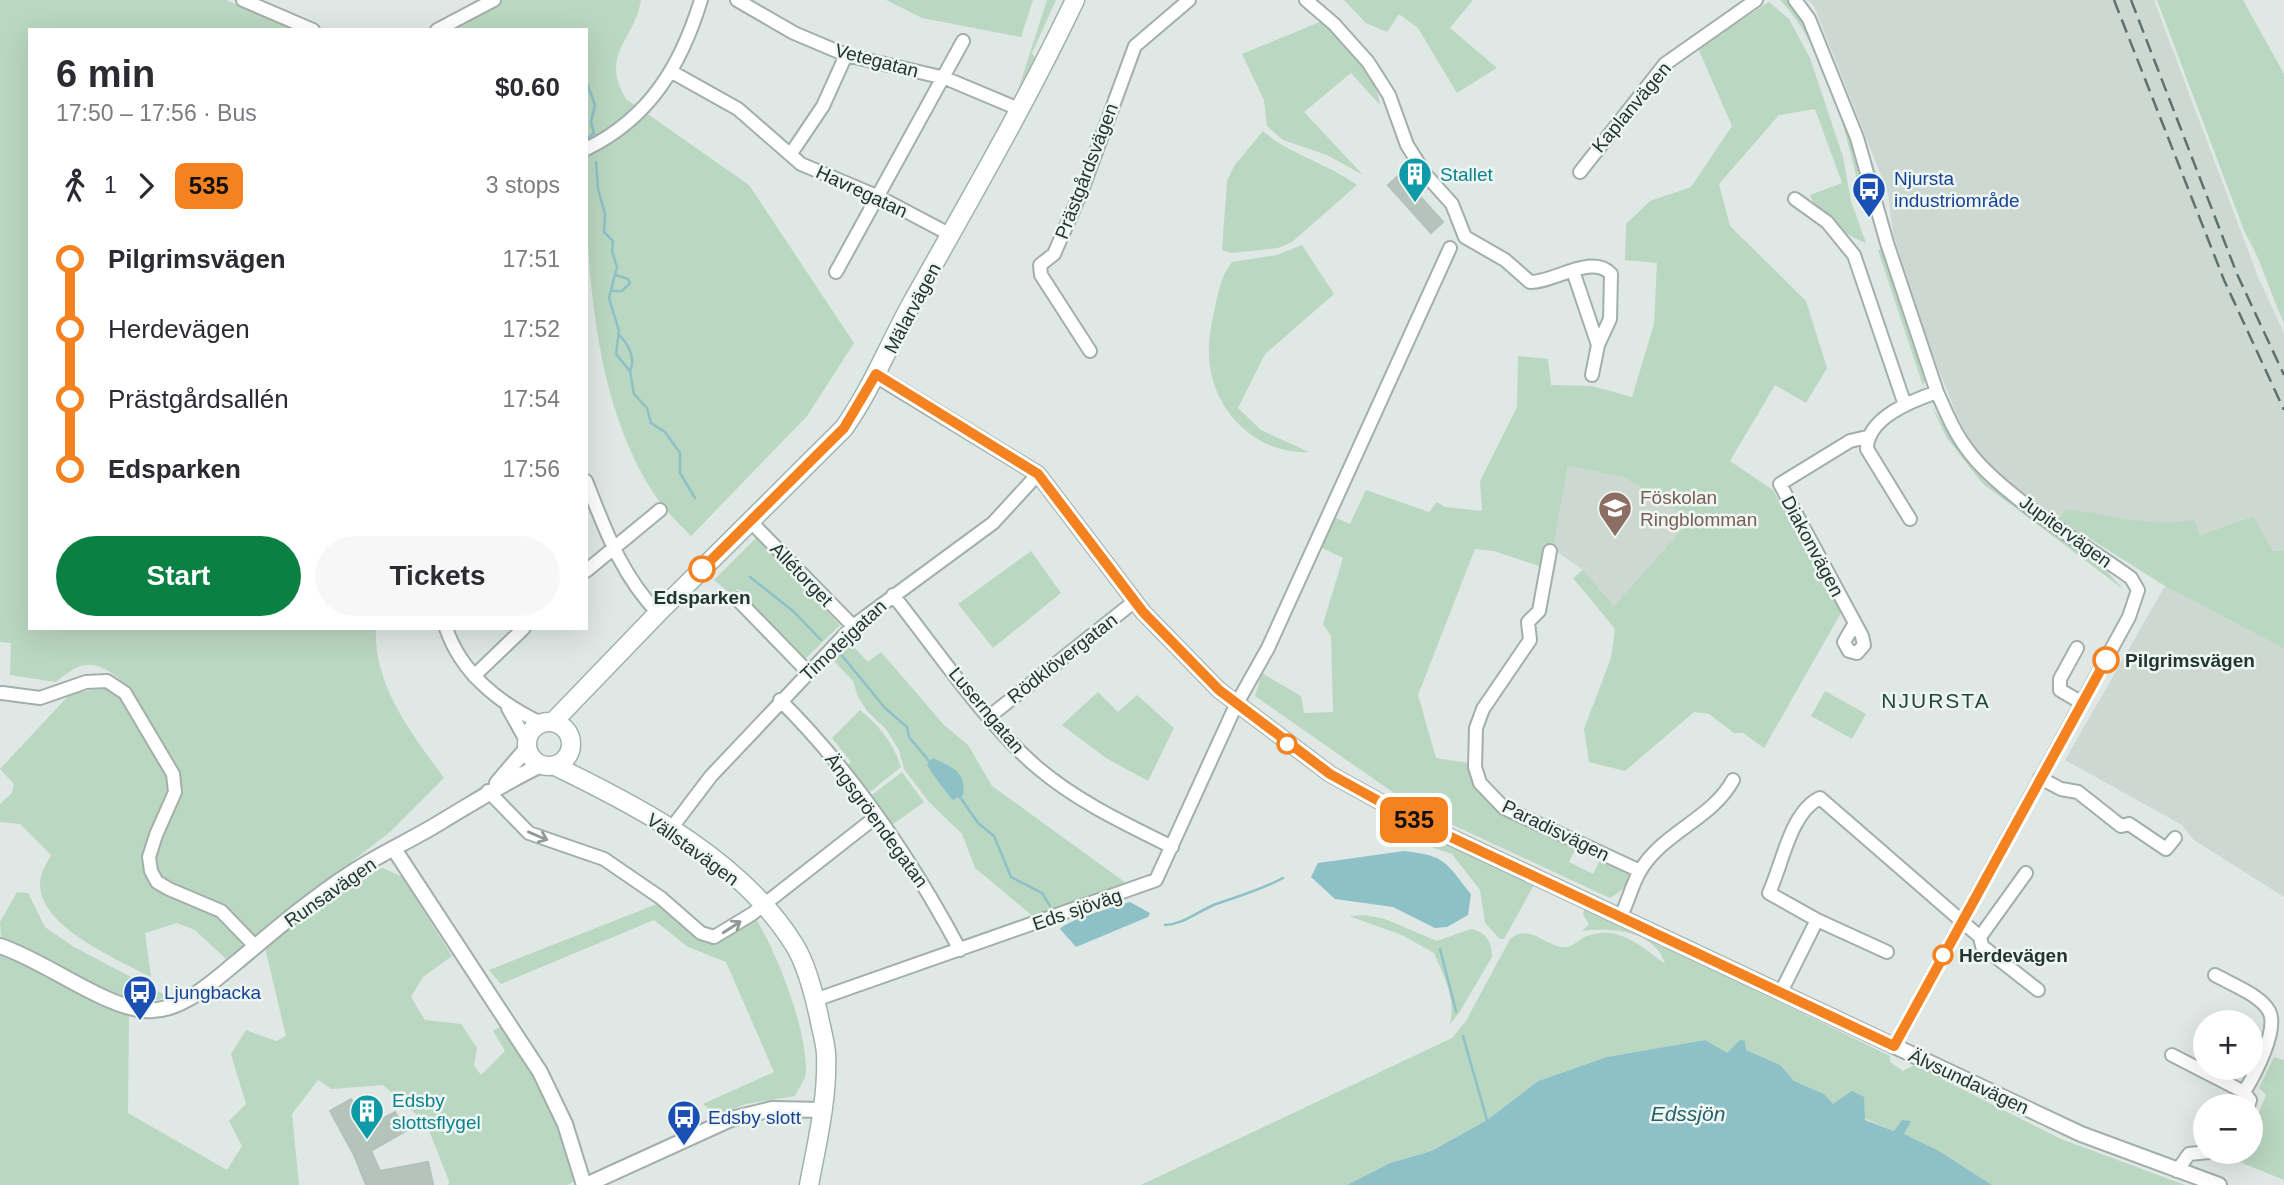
<!DOCTYPE html>
<meta charset="utf-8">
<style>
:root{--surface:#fff;--page:#f7f7f7;--text:#2b2b33;--muted:#7c7c81;--accent:#0b8043}
body{margin:0;font-family:Helvetica,sans-serif;background:var(--page);color:var(--text);height:100vh;display:flex;flex-direction:column;font-size:26px;white-space:nowrap}
*{box-sizing:border-box;margin:0}
p{font-size:23px;color:var(--muted)}
.icon{flex:none;width:38px;height:38px;fill:none;stroke:currentColor;stroke-width:2;stroke-linecap:round;stroke-linejoin:round}
.map{position:relative;flex:1;overflow:hidden}
.panel{position:absolute;left:28px;top:28px;width:560px;height:602px;display:flex;flex-direction:column;background:var(--surface);border-radius:0px;box-shadow:0 7px 28px #0002}
.panel>*{flex:none}
.badge{padding:0 14px;border-radius:10px;font-size:24px;line-height:46px}
.fabs{position:absolute;left:2193px;top:1010px;display:grid;gap:14px}
.fabs a{display:grid;place-items:center;width:70px;height:70px;border-radius:50%;background:var(--surface);box-shadow:0 7px 28px #0002;font-size:35px}
.map>.badge{position:absolute;translate:-50% -50%;box-shadow:0 0 0 4px #fff}
.legs{display:flex;align-items:center;gap:10px;height:77px;padding:0 28px;font-size:23px}
.legs p{margin-inline-start:auto}
.summary{display:flex;align-items:center;justify-content:space-between;height:119px;padding:0 28px}
h1{font-size:38px;font-weight:700;line-height:52px}
.cta{display:flex;gap:14px;margin-top:auto;padding:14px 28px}
.cta a{flex:1;height:80px;border-radius:42px;background:var(--accent);color:#fff;font-size:28px;font-weight:700;line-height:80px;text-align:center}
.cta a+a{background:var(--page);color:var(--text)}
ul{padding:0 28px;list-style:none}
li{display:flex;align-items:center;gap:24px;height:70px;font-size:26px}
li i{display:grid;place-items:center;width:10px;height:100%;margin:0 9px;background:currentColor}
li i::after{content:'';width:18px;height:18px;margin:-9px;border:5px solid;border-radius:50%;background:var(--surface)}
li p{margin-inline-start:auto}
li:first-child i{background:linear-gradient(#0000 50%,currentColor 0)}
li:last-child i{background:linear-gradient(currentColor 50%,#0000 0)}
.map>svg:first-child{display:block}
</style>
<div class="map">
<svg width="2284" height="1185" viewBox="0 0 2284 1185">
<rect width="100%" height="100%" fill="#dfe8e4"/>
<path fill="#ced8d3" d="M1808,0h346l104,277 26,56v217l-11,1 -21,-35 -52,19 -5,-14 -27,4 -47,-5 -55,-11 -7,10 -65,-49 -21,-24 -13,-23 -30,-75 -37,-114 -5,-41 -74,-187z
M1568,466l55,11 56,35 6,14 -71,81 -31,-37 -30,-21z
M2165,586l119,63v248l-90,-57 -12,-15 -117,-65z"/>
<path fill="#bad7c1" d="M0,0h226l70,30h-266v598h346c-3,57 36,106 68,150l-53,53 -165,128 -31,-29 -18,-7 -32,10 6,44c-32,-17 -110,-49 -111,-92 0,-12 6,-20 11,-30l-31,-31 -20,-2v-18l12,-11 2,-9 -14,-15 71,-76 57,-7c-29,-25 -42,-30 -72,-4l-46,-7 1,-32 -11,-1z
M502,0h139c-6,40 -42,54 -15,99l123,86 105,158 -47,73 -116,120c-10,-11 -21,-20 -29,-31 -90,-121 -76,-332 -76,-475h-138z
M886,0h147l-12,37 -99,-19z
M1047,0h9l-24,53 3,5 -13,29h-3z
M1344,0h129l-23,28 47,40 -40,25 -39,-65 -19,-14 -12,18 -21,-9z
M1780,0h7c41,51 60,121 74,184h-3c-13,-58 -36,-141 -78,-184z
M2157,0h86l41,74v249c-14,-30 -22,-62 -39,-90z
M1769,2l20,17 21,39 33,99 8,44 15,42c-20,-8 -49,-26 -56,-48l32,-12 -27,-74 -36,6 -60,69 11,42 76,75 21,67 -21,35 -31,-18 -45,76 43,29 69,121 -78,137 -21,-15h-9l-25,-19 -15,-2 -69,59 -36,-9 -5,-33 27,-71 4,-29 -42,-51 10,-8 31,36 71,-80 -6,-14 -56,-35 -55,-11 -15,83 -11,18 -48,-16 -19,-2 -57,146 18,63 33,5c16,52 62,63 107,85l-7,14 24,12 7,-14 28,13c1,14 -7,18 -18,25l-196,-91 -159,-111 7,-23 39,23 3,17 29,-1 -2,-76 -8,-12 20,-66 -23,-11 14,-30 16,7 16,-34 63,22 8,-10 8,5 37,4 -2,-30 37,-74 1,-51 30,3 3,26 41,1 40,11 22,-73 3,-61 -32,-3 1,-36 24,-23 41,-14 41,-61 -34,-78z
M1322,21c22,19 55,54 58,84l-29,-32 -47,39 59,63 -36,-20 -44,-15 -16,-14 -3,-26 -22,-46z
M1263,131c27,24 62,31 94,54l-65,57 -14,6 -47,5 -9,-3 5,-69 7,-15z
M1302,245l32,49 -69,60 -27,54 23,22 48,22c-54,3 -99,-44 -100,-97 -1,-16 3,-33 6,-48 4,-17 6,-31 17,-45l45,-7z
M1881,249l44,132 -2,5 -45,-136z
M1931,405l33,53 20,23 117,84 22,24 -141,-106 -35,-45z
M2066,509c44,6 84,19 129,11l5,15 53,-19 20,35 11,-1v99l-119,-63 -106,-67z
M756,538l84,87 -36,35 -53,-53 -3,-9 -10,-9 -7,5 -17,-14z
M1031,551l30,42 -68,55 -35,-44z
M847,640l21,22 13,-10 63,73 24,20 24,41 134,97 -86,39 -65,-54 -13,-34 -33,-32 -25,-33 -5,-19 -13,-21 -19,-18 -9,-14 -5,-16 -24,-25z
M1825,691l41,23 -14,25 -41,-23z
M1098,692l20,20 19,-17 37,33 -26,53 -42,-23 -44,-33z
M860,710c20,17 33,32 41,57l-35,28 -21,-27 6,-6 -19,-24z
M902,772l22,30 -35,25 -21,-29z
M1401,822l133,63 -30,54h-4l-15,-16 -5,-33 -28,-36 -48,-16 -11,-12z
M383,868l19,9 50,79 -29,21 -12,20 14,23 36,4 16,24 -3,17 7,10 24,-24 -12,-20 8,-5 40,62 39,91 -13,6h-119l1,-4 -23,-58 -43,-38 -51,4 -14,-9 -26,34 7,71h-299v-233l129,63 -1,98 99,57 15,-24 -13,-25 17,-17 -15,-50 15,-24 30,11 10,-5 -21,-88 100,-76z
M17,892l11,1 17,34 29,20 95,50 -21,5 -23,-3 -124,-61 -1,-16z
M657,904c47,37 45,53 99,15 22,36 51,111 50,153 0,7 -8,17 -11,24l-49,8 -30,11 -13,-11 71,-32 -48,-110 -38,-15 -34,-27 -153,64 -12,-14z
M1585,907l305,149v6l13,9 11,-6 147,74 124,46h-193l-53,-34 -36,-17 7,-13 -16,10 -61,-26 -9,-11 -30,-13 -15,-16 -33,-15 -19,4 -22,-14 -98,17 -69,24 -51,39 -57,31 -40,12 -43,22h-206l311,-147 14,-17 44,-82c19,-15 31,4 51,8 11,2 15,-6 24,-10 32,-14 57,10 80,27 -9,-34 -55,-37 -83,-33l7,-7 -6,-9z
M1365,915l20,4 52,22 34,-12c15,3 21,13 21,28l-33,56 -10,12c9,-22 -6,-51 -15,-72l-32,-18 -53,-19z
M2274,1057l10,3v120l-49,-20 6,-8h9l1,-21 15,-36 -7,-7z"/>
<path fill="#8dc1c7" d="M933,758c18,9 34,13 30,37l-10,5c-7,-8 -22,-27 -26,-36z
M1404,851c43,5 41,11 67,43l-3,21 -21,12 -12,1 -42,-21 -58,-8 -24,-22 7,-14z
M1130,902l20,11 -2,4 -72,30 -16,-18c5,-8 56,-23 70,-27z
M1705,1040l22,13 13,-13 5,1 1,9 34,15 14,16 30,13 9,10 19,-13 12,6 1,23 29,11 8,-11 9,1 -7,13 35,17 53,34h-645l43,-22 41,-12 56,-31 51,-39 69,-24z"/>
<g fill="none" stroke-linecap="round" stroke-linejoin="round">
<path stroke="#8dc1c7" stroke-width="2.5" d="M586,81l9,24 -4,17 3,11 -7,6
M596,162l2,27 7,25 -1,18 9,9 -1,10 5,16 -8,31 10,33 -3,23 14,17 4,23 13,14 4,15 14,9 15,21v20l15,25
M611,291h11l8,-8 -2,-4 -12,-4
M618,334c10,9 18,24 12,37
M750,577l43,34 28,29
M839,652l46,56 22,19 2,10 20,24
M960,797l18,26 16,13 17,41 31,16 8,13
M1165,925c20,-1 33,-14 51,-21 23,-8 45,-14 67,-26
M1440,949l16,62
M1463,1036l24,84"/>
</g>
<path fill="#b5c3bd" stroke="#b3c1ba" stroke-width="2" d="M1400,174l43,48 -12,11 -43,-48z
M351,1099l16,28 28,-15 11,19 -35,20 9,20 48,-9 5,22 -67,1 -12,-30 -24,-44z"/>
<g fill="none" stroke-linecap="round" stroke-linejoin="round">
<g stroke="#a3afaa" stroke-width="16">
<path id="minor" d="M243,0l70,30
M737,0l57,33 52,22 99,23 76,32
M1306,0l28,24 34,38 21,33 18,50 19,30 26,29 13,33 40,23 25,22c23,1 62,-29 81,-8l-1,45 -12,26 -6,30
M1795,0l14,19 48,119 30,105 50,149c9,20 17,40 30,57 32,45 117,95 164,129l7,12 -9,27 -235,429
M437,30l57,-30
M672,72l66,37 63,55 78,33 72,38
M586,149c64,-31 95,-84 115,-149
M792,152l31,-46 23,-51
M1580,172l85,-108 91,-64
M1795,199l32,23 27,33 51,150
M1573,271l25,74
M836,272l127,-231
M1090,351l-49,-76 -1,-10 14,-11 28,-64 53,-144 54,-46
M586,481c19,48 35,94 72,132
M1910,519l-43,-70c0,-31 44,-48 70,-57
M750,521l103,105
M1550,551l-11,60 -11,11 2,18 -47,69 -7,19 -1,39 5,16 24,25 136,63
M586,571l74,-61
M893,595c43,54 93,129 145,173 40,34 88,56 134,79
M737,599l71,73
M1855,623l-11,19 5,9 8,2 7,-8 -2,-9 -82,-152 70,-43 17,-4
M446,628c15,45 54,76 95,95
M2077,648l-17,31v11l22,13
M474,676l50,-48
M2,693l38,5 46,-16 21,-1 18,12 48,81 2,18 -19,43 -7,22 2,14 6,11 12,7 52,22 34,35
M780,700c73,73 132,160 180,250
M508,708l19,34
M990,716l145,-115
M2040,778l21,11 17,3 43,34 8,-2 37,25 9,-11
M488,791l41,42 75,26 57,39 40,35 13,4 38,-23 125,-98
M670,830l41,-54 142,-150 140,-103 45,-49
M1621,916c7,-14 11,-32 19,-45 23,-39 72,-52 93,-91
M1817,920l-48,-27c13,-27 21,-81 51,-95l160,139 2,9 56,44
M1980,937l46,-64
M2215,975c16,9 45,20 54,36 10,19 -15,65 -25,81l6,8 -2,6
M1781,992l36,-72 70,32
M815,1000l341,-120 80,-175 32,-57 182,-400
M2172,1055l72,37
M2177,1171l12,-17 20,-2"/>
</g>
<g stroke="#a3afaa" stroke-width="18">
<path id="tertiary" d="M876,375l162,99 105,138 76,78 111,84 74,41 677,319 138,51
M497,783l30,-35
M394,849l146,223 25,52 19,61
M0,946c44,14 105,62 146,64 35,3 67,-29 92,-49 37,-31 73,-62 113,-88 30,-20 63,-34 93,-53 32,-19 63,-39 97,-55
M586,1185l145,-66 41,-10 51,1"/>
</g>
<g stroke="#a0b3ab" stroke-width="21">
<path id="secondary" d="M527 744a22 22 0 1 1 44 0a22 22 0 1 1-44 0Z
M553,722l105,-109 186,-185c28,-40 45,-84 69,-127 56,-100 113,-198 162,-301
M555,766c87,42 188,95 240,180 12,20 19,48 24,71 2,11 6,24 7,36 2,45 -9,89 -17,132"/>
</g>
<use href="#minor" stroke="#fff" stroke-width="12"/>
<use href="#tertiary" stroke="#fff" stroke-width="14"/>
<use href="#secondary" stroke="#fff" stroke-width="18"/>
<path stroke="#5d726b" stroke-width="2.5" stroke-dasharray="14 7" stroke-linecap="butt" d="M2114,0l110,280 60,130
M2131,0l106,274 47,101"/>
</g>
<defs><path id="oneway-shaft" d="M-6 0H5M1.5-3L5.5 0L1.5 3" fill="none" stroke-width="1.6" stroke-linecap="round" stroke-linejoin="round" transform="scale(1.75)"/></defs>
<g stroke="#909a98">
<use href="#oneway-shaft" transform="translate(538 836) rotate(23)"/>
<use href="#oneway-shaft" transform="translate(732 927) rotate(-33)"/>
</g>
<g fill="none" stroke-linecap="round" stroke-linejoin="round">
<g stroke="#fff" stroke-width="16">
<path id="line-1" d="M702,569l142,-141 32,-54 162,100 105,138 76,78 111,84 74,41 490,231 212,-386"/>
</g>
<use href="#line-1" stroke="#f58220" stroke-width="10"/>
</g>
<defs>
<g id="building-pin" transform="scale(1.75)"><path d="M0 17L-7.5 6A9.5 9.5 0 1 1 7.5 6Z" fill="#0f9aa8" stroke="#eff6f2"/><path d="M-4-6H4V6H1V3H-1V6H-4ZM-2.5-4.3h1.7v1.8h-1.7ZM.8-4.3h1.7v1.8H.8ZM-2.5-1h1.7V.8h-1.7ZM.8-1h1.7V.8H.8Z" fill="#fff"/></g>
<g id="bus-pin" transform="scale(1.75)"><path d="M0 17L-7.5 6A9.5 9.5 0 1 1 7.5 6Z" fill="#1a4fb4" stroke="#eff6f2"/><path d="M-5-6H5V4H4V6H2V4H-2V6H-4V4H-5ZM-3.5-4V0h7V-4ZM-3.5 1.2v1.5H-2V1.2ZM2 1.2v1.5H3.5V1.2Z" fill="#fff"/></g>
<g id="school-pin" transform="scale(1.75)"><path d="M0 17L-7.5 6A9.5 9.5 0 1 1 7.5 6Z" fill="#8d6e63" stroke="#eff6f2"/><path d="M0-5L7-2L0 1L-7-2ZM-4 1L0 2.5L4 1V4Q0 6-4 4Z" fill="#fff"/></g>
</defs>
<g fill-rule="evenodd">
<use href="#building-pin" x="1415" y="174"/>
<use href="#bus-pin" x="1869" y="189"/>
<use href="#school-pin" x="1615" y="508"/>
<use href="#bus-pin" x="140" y="992"/>
<use href="#building-pin" x="367" y="1111"/>
<use href="#bus-pin" x="684" y="1117"/>
</g>
<g fill="#fff" stroke="#f58220" stroke-width="3.5">
<circle cx="702" cy="569" r="12"/>
<circle cx="2106" cy="660" r="12"/>
<circle cx="1287" cy="744" r="9"/>
<circle cx="1943" cy="955" r="9"/>
</g>
<g text-anchor="middle" stroke-width="5" stroke-linejoin="round" paint-order="stroke">
<g font-size="19" fill="#223630" stroke="#eff6f2">
<text transform="translate(877 60) rotate(15)" y="7">Vetegatan</text>
<text transform="translate(1631 107) rotate(-50)" y="7">Kaplanvägen</text>
<text transform="translate(1086 171) rotate(-69)" y="7">Prästgårdsvägen</text>
<text transform="translate(862 191) rotate(25)" y="7">Havregatan</text>
<text transform="translate(912 308) rotate(-62)" y="7">Mälarvägen</text>
<text transform="translate(2066 531) rotate(36)" y="7">Jupitervägen</text>
<text transform="translate(1813 546) rotate(62)" y="7">Diakonvägen</text>
<text transform="translate(802 574) rotate(46)" y="7">Allétorget</text>
<text transform="translate(843 640) rotate(-43)" y="7">Timotejgatan</text>
<text transform="translate(1062 658) rotate(-38)" y="7">Rödklövergatan</text>
<text transform="translate(987 710) rotate(50)" y="7">Luserngatan</text>
<text transform="translate(877 820) rotate(54)" y="7">Ängsgröendegatan</text>
<text transform="translate(1556 830) rotate(26)" y="7">Paradisvägen</text>
<text transform="translate(693 849) rotate(36)" y="7">Vällstavägen</text>
<text transform="translate(330 892) rotate(-35)" y="7">Runsavägen</text>
<text transform="translate(1077 909) rotate(-19)" y="7">Eds sjöväg</text>
<text transform="translate(1969 1081) rotate(25)" y="7">Älvsundavägen</text>
</g>
<g font-size="19" fill="#0d838f" stroke="#eff6f2" text-anchor="start">
<text x="1440" y="181">Stallet</text>
<text x="392" y="1107">Edsby<tspan x="392" dy="22">slottsflygel</tspan></text>
</g>
<g font-size="19" fill="#164399" stroke="#eff6f2" text-anchor="start">
<text x="1894" y="185">Njursta<tspan x="1894" dy="22">industriområde</tspan></text>
<text x="164" y="999">Ljungbacka</text>
<text x="708" y="1124">Edsby slott</text>
</g>
<g font-size="19" fill="#785e54" stroke="#eff6f2" text-anchor="start">
<text x="1640" y="504">Föskolan<tspan x="1640" dy="22">Ringblomman</tspan></text>
</g>
<g font-size="19" font-weight="bold" fill="#223630" stroke="#eff6f2" text-anchor="start">
<text x="702" y="604" text-anchor="middle">Edsparken</text>
<text x="2125" y="667">Pilgrimsvägen</text>
<text x="1959" y="962">Herdevägen</text>
</g>
<g font-size="21" letter-spacing="2" fill="#21463b" stroke="#eff6f2">
<text x="1936" y="708">NJURSTA</text>
</g>
<g font-size="21" font-style="italic" fill="#24626a" stroke="#eff6f2">
<text x="1688" y="1121">Edssjön</text>
</g>
</g>
</svg>
<div class="fabs">
<a>+</a>
<a>−</a>
</div>
<b class="badge" style="left:1414px;top:820px;background:#f58220;color:#111">535</b>
<section class="panel">
<div class="summary"><div><h1>6 min</h1><p>17:50 – 17:56 · Bus</p></div><b>$0.60</b></div>
<div class="legs"><svg class="icon" aria-label="walk" viewBox="0 0 24 24"><circle cx="13" cy="4" r="2"/><path d="M13 8l-2 6 4 7M11 14l-3 7M7 12l3-4h3l4 4"/></svg>1<svg class="icon" aria-label="forward" viewBox="0 0 24 24"><path d="M9 5l7 7-7 7"/></svg><b class="badge" style="background:#f58220;color:#111">535</b><p>3 stops</p></div>
<ul>
<li><i style="color:#f58220"></i><b>Pilgrimsvägen</b><p>17:51</p></li>
<li><i style="color:#f58220"></i><span>Herdevägen</span><p>17:52</p></li>
<li><i style="color:#f58220"></i><span>Prästgårdsallén</span><p>17:54</p></li>
<li><i style="color:#f58220"></i><b>Edsparken</b><p>17:56</p></li>
</ul>
<div class="cta"><a>Start</a><a>Tickets</a></div>
</section>
</div>
